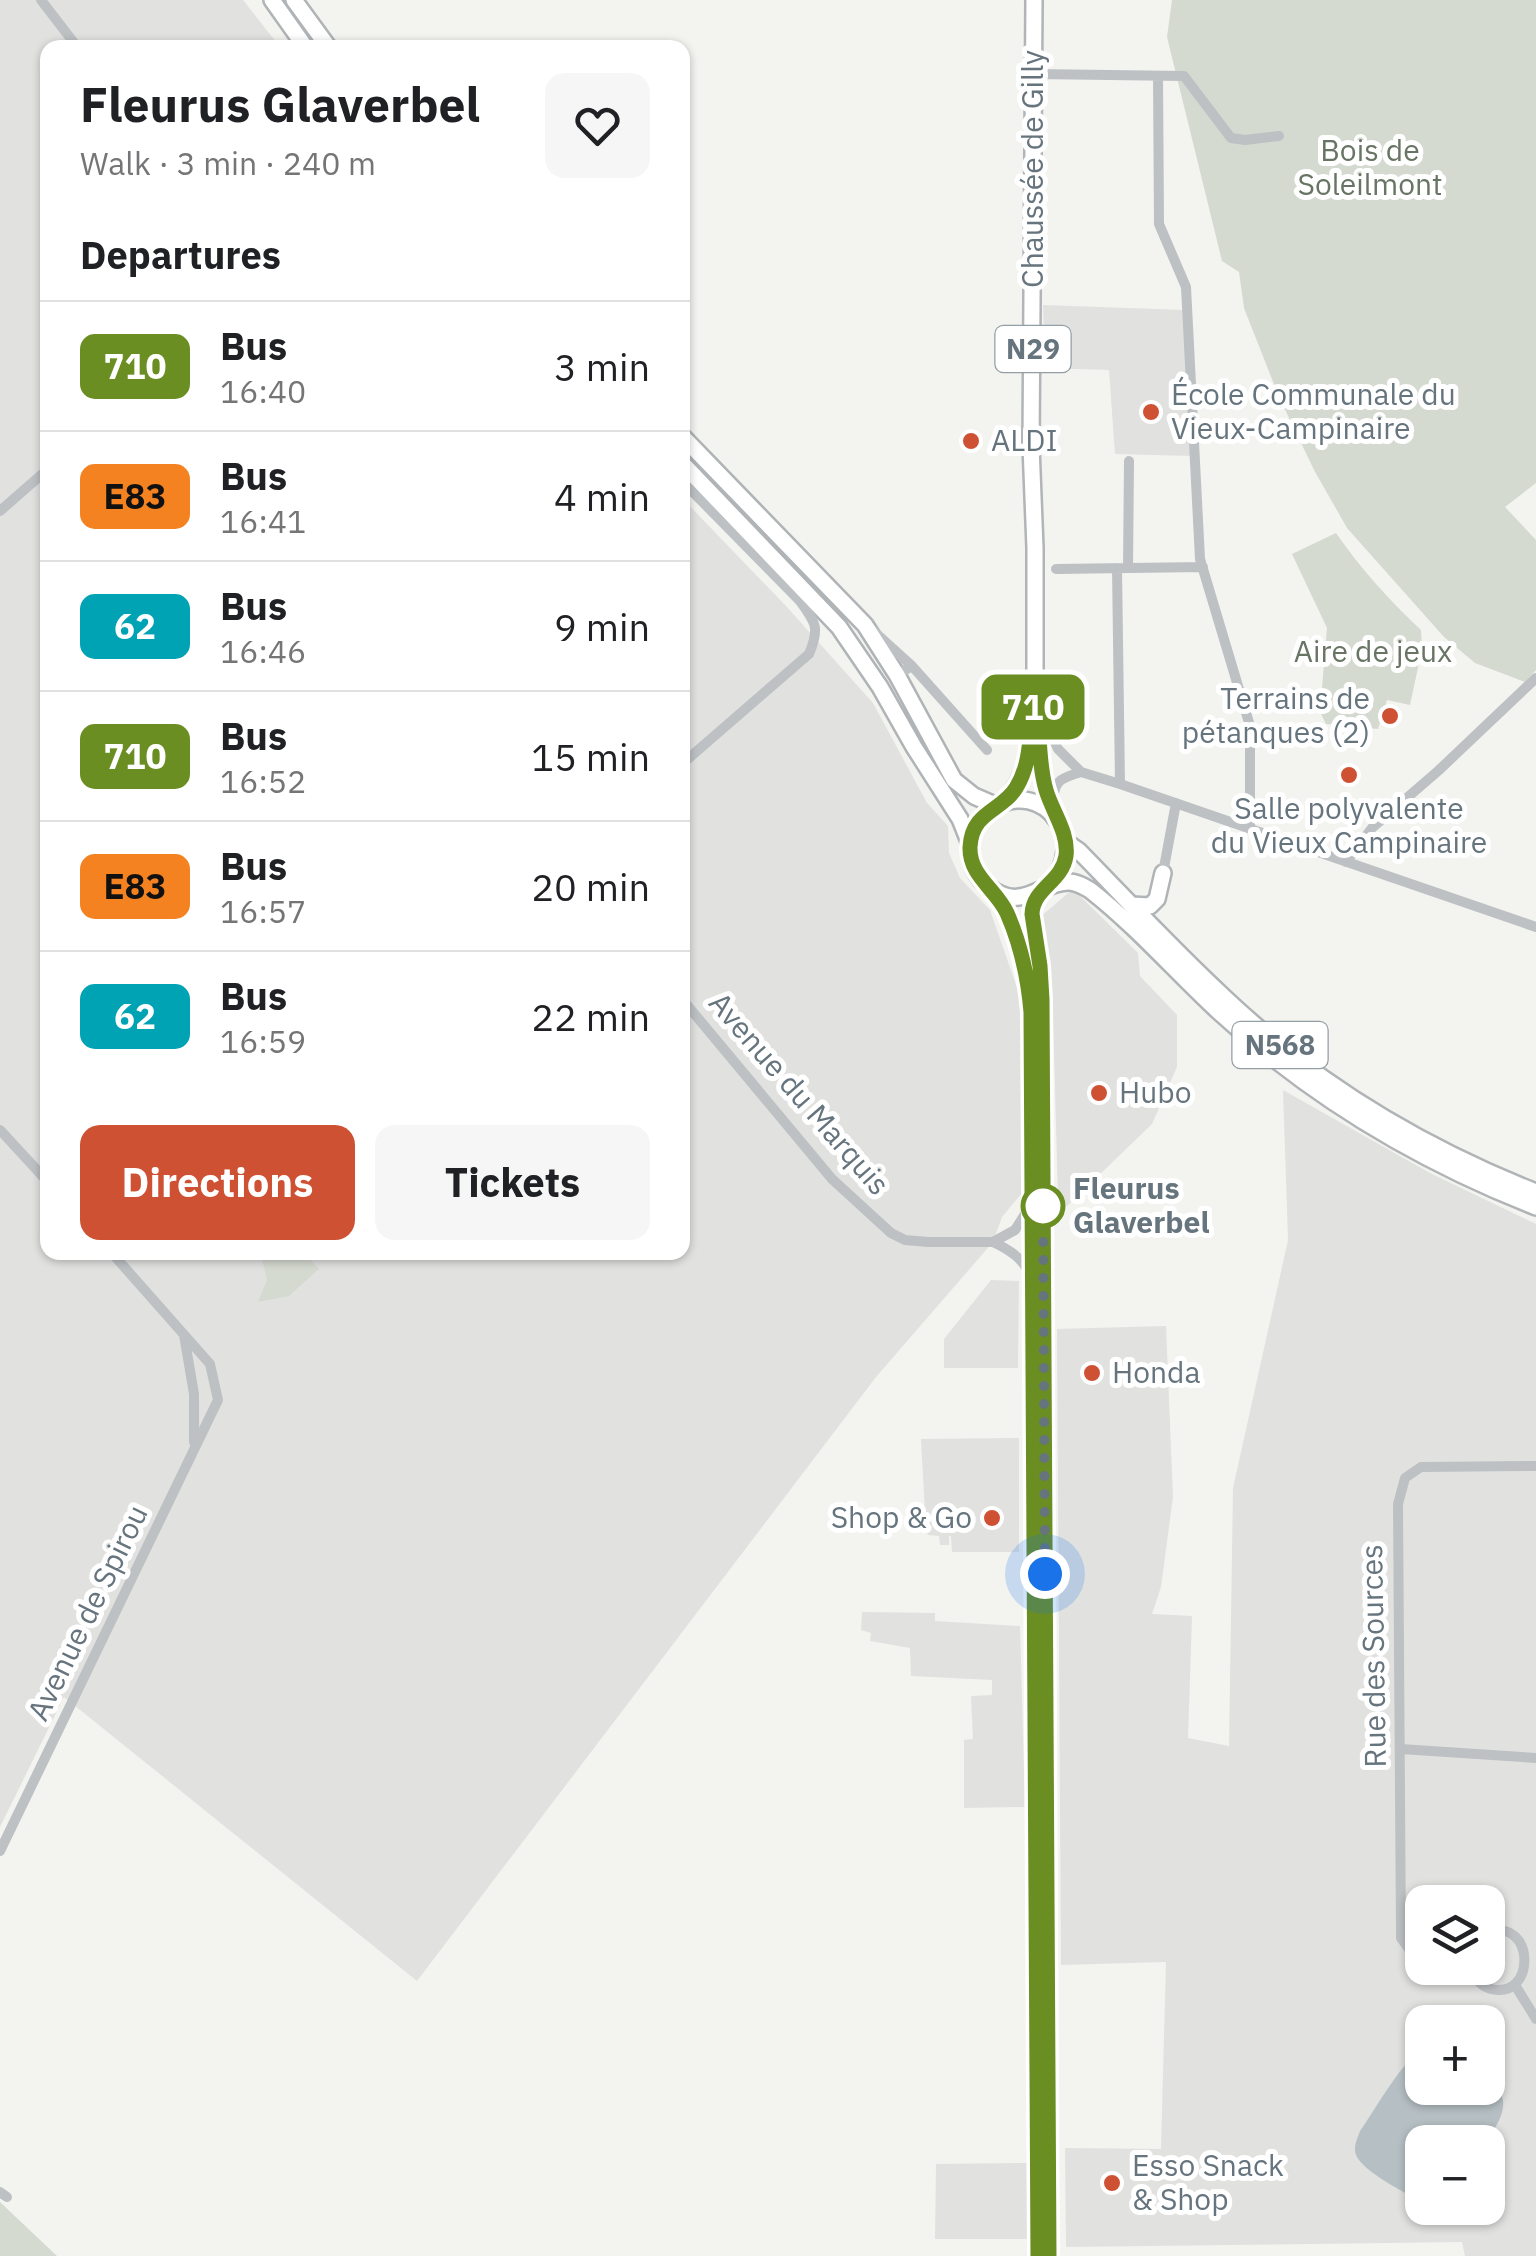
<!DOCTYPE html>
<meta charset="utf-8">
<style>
:root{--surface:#fff;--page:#f6f6f6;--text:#202124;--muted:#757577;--line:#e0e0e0;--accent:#cf5134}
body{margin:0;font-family:"IBM Plex Sans",sans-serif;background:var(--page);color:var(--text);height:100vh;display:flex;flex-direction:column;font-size:38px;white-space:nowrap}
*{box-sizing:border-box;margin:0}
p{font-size:32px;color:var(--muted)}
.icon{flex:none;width:55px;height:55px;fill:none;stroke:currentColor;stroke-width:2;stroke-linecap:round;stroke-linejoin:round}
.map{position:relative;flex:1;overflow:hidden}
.details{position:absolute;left:40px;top:40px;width:650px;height:1220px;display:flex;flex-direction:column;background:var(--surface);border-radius:20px;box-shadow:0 2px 8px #0004}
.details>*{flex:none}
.badge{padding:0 20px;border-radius:15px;font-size:35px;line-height:65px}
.buttons{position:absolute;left:1405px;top:1885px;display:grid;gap:20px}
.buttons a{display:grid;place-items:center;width:100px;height:100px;border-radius:20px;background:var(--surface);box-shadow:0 2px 8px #0004;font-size:50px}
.you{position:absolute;width:50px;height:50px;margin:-25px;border:8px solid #fff;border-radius:50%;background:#1a73e8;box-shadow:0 0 0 15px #1a73e833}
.map>.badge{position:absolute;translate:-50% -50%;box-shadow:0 0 0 5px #fff}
h2{padding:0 40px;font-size:38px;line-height:90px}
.round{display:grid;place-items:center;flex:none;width:105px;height:105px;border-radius:20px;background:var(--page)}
.summary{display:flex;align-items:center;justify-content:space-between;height:170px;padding:0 40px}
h1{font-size:48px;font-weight:800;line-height:75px}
.cta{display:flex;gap:20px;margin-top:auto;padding:20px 40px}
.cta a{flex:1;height:115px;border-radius:20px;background:var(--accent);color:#fff;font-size:40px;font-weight:800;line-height:115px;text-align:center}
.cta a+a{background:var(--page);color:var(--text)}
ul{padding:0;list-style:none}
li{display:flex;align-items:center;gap:30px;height:130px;padding:0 40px;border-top:2px solid var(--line)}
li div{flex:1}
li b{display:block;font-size:38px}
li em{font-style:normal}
li .badge{min-width:110px;font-weight:700;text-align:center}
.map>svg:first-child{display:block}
</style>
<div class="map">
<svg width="1536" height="2256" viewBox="0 0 1536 2256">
<rect width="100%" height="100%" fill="#f3f3f0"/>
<path fill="#e1e2e0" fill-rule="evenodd" d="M0,0h243l37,47 -232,1v1204h634l1,-753 103,107 87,97 54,100 21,23 1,27 11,25 30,32 31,89 1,194 -20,24 -9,25 -117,135 -459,604 -353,-284 -64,130z
M1043,305l142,5 8,146 -78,-2 -6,-84 -64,-2z
M1073,889l65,64 2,23 37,39v52l-25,57 -85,82 -9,-8 -5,-183 -14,-97z
M1283,1090l147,83 106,51v1032h-71l-3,-14 -396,5 -1,-99 96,1 5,-187 -105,3 -4,-636 109,-3 7,171 -12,90 -9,27 40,2 -4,122 41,8 4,-258 55,-248zM1422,1902h66v66h-66zM1422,2022h66v66h-66zM1422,2142h66v66h-66z
M991,1280l28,1 -1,87h-74v-29z
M1019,1438v114h-67l-1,-16h-2v9h-9l-1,-9 -11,-1 -2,-4 -5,-92z
M862,1612l73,1v8l85,5 5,181 -61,1v-68l9,-1 -2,-43 21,-1v-15l-81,-4 -1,-28 -40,-7 1,-8 -10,-3z
M1027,2163v76h-92l1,-75z"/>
<path fill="#d5dad1" d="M1172,0h364v483l-31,24 31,33v130l-11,12 -50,-19 -31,-26 -97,-109 -33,-58 -35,-73 -35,-89 -5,-36 -17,-11 -55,-224z
M1336,533c25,36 53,67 85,97l1,19 -12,56 -23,-5 -9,29 -52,-5 -6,-12 7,-84 -35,-74z
M268,1253h36l15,16 -30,27 -31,6 9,-22 -5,-21z
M0,2202l57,54h-57z"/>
<path fill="#b6c0c4" d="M1422,2050v38h66v-9c27,21 13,40 -2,63h-64v60c-15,-8 -60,-31 -66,-47 -3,-8 1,-16 4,-24 15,-21 41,-69 62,-81z"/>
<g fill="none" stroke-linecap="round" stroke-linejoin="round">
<g stroke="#b1b5b8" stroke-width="20">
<path id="primary" d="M1034,0l-3,446 4,102v149l4,19 1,48 15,54
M1004,803c18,-21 26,-45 27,-72
M990,889c29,33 38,80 41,123l7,1244
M1039,892l-6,14 -1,8 8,52 2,34 3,607
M1046,1715l3,541"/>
</g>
<g stroke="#b0b4b6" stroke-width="20">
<path id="trunk" d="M272,0l34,48
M294,0l35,48
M682,436l183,189 32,50 57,105 20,16 23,10
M682,463l157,164 41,60 34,60 46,72 10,25
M1066,842l13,9c48,49 95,100 146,147 90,85 197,149 311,194
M1047,887c46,-45 -4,-110 -54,-79 -14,9 -22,23 -23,39 -1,15 6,31 19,40 33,26 50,-5 80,-5 7,0 14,4 21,8 46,36 85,81 128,121 92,85 201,150 318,196
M1131,905l19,1 7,-7 6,-26"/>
</g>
<path stroke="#bdc1c4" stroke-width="10" d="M41,0l37,48
M1034,74l150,2 47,62 14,2 34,-4
M1158,76l1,148 27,63 14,272 50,167v103
M682,481l118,120c16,22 20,27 9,53l-127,110
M0,511l48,-42
M1117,568l3,216
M1128,568l1,-107
M1056,569l147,-2
M870,628l42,38 -15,9
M912,666l75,84
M1043,717l15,32 23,23 39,12 416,143
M1054,799c-1,-19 10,-22 27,-27
M1346,862l26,-34 66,-57 98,-93
M1163,873l13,-70
M682,999l150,180 59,54 14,7 23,2h65l22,-12 14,-22
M0,1130l48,52
M993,1242c17,8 31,17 38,35
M184,1335l10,59v48
M1401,1749l135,9
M0,1851l218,-451 -8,-36 -99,-112
M1422,1957h-7l-14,-19 -3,-434 7,-26 16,-11 115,-1
M1469,1968c5,10 11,18 22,21 45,11 45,-71 -3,-57
M1515,1985l21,34
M0,2192l7,5"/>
<use href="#primary" stroke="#fff" stroke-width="15"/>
<use href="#trunk" stroke="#fff" stroke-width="15"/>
</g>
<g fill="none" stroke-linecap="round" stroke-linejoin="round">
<g stroke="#fff" stroke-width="22">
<path id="line" d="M1038,2256l-7,-1244c-3,-35 -10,-67 -24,-99 -11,-24 -38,-37 -37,-66 2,-36 31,-35 46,-59 17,-27 13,-61 19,-91 6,31 2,62 11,93 6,21 23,43 20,66 -4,26 -33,32 -34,58l8,52 2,34 7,1256"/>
</g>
<use href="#line" stroke="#6b8e23" stroke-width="15"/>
<path stroke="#66747e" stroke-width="10" stroke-dasharray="0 18" d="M1043,1206l2,368"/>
</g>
<g fill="#cf5134" stroke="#fff" stroke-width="4">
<circle cx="1151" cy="412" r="10"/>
<circle cx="971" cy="441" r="10"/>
<circle cx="1390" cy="716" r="10"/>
<circle cx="1349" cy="775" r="10"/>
<circle cx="1099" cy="1093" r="10"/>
<circle cx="1092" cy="1373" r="10"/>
<circle cx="992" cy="1518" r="10"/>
<circle cx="1112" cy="2183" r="10"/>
</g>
<circle fill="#fff" stroke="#6b8e23" stroke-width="5" cx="1043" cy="1206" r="20"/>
<g text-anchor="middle" stroke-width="10" stroke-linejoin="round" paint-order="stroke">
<g fill="#fff" stroke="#949ea5" stroke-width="2.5">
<rect x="995.5" y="326" width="75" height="46" rx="8"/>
<rect x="1232.5" y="1022" width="95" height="46" rx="8"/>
</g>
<g font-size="28" font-weight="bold" fill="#66747e">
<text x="1033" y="359">N29</text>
<text x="1280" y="1055">N568</text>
</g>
<g font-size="30" fill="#687564" stroke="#fff">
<text x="1370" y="161">Bois de<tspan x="1370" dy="34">Soleilmont</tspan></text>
<text x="1373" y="662">Aire de jeux</text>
</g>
<g font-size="30" fill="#66747e" stroke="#fff">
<text transform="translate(1033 169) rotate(-90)" y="10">Chaussée de Gilly</text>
<text transform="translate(799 1094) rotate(49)" y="10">Avenue du Marquis</text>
<text transform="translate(88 1613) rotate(-64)" y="10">Avenue de Spirou</text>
<text transform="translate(1374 1656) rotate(-91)" y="10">Rue des Sources</text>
</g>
<g font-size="30" fill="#66747e" stroke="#fff" text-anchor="start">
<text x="1171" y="405">École Communale du<tspan x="1171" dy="34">Vieux-Campinaire</tspan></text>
<text x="991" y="451">ALDI</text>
<text x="1370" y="709" text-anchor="end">Terrains de<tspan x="1370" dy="34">pétanques (2)</tspan></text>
<text x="1349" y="819" text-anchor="middle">Salle polyvalente<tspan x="1349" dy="34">du Vieux Campinaire</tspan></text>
<text x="1119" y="1103">Hubo</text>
<text x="1112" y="1383">Honda</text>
<text x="972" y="1528" text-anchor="end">Shop &amp; Go</text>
<text x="1132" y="2176">Esso Snack<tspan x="1132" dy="34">&amp; Shop</tspan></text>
</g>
<g font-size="30" font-weight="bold" fill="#66747e" stroke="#fff" text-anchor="start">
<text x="1073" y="1199">Fleurus<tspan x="1073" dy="34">Glaverbel</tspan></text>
</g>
</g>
</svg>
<div class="buttons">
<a><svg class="icon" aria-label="layers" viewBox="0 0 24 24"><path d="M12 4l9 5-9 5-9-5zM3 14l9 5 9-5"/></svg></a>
<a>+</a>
<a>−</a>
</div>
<div class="you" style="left:1045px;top:1574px"></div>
<b class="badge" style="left:1033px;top:707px;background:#6b8e23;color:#fff">710</b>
<section class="details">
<div class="summary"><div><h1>Fleurus Glaverbel</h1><p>Walk · 3 min · 240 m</p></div><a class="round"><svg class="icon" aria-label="heart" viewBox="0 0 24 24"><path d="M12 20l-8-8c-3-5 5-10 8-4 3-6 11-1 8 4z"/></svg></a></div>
<h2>Departures</h2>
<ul>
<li><span class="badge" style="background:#6b8e23;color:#fff">710</span><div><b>Bus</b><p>16:40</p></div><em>3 min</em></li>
<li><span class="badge" style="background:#f58220;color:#111">E83</span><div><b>Bus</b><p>16:41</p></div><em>4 min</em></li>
<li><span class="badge" style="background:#00a3b4;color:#fff">62</span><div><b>Bus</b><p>16:46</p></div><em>9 min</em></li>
<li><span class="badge" style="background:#6b8e23;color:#fff">710</span><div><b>Bus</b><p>16:52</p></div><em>15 min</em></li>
<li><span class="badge" style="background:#f58220;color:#111">E83</span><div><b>Bus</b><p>16:57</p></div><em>20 min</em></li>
<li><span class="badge" style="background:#00a3b4;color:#fff">62</span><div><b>Bus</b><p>16:59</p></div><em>22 min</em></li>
</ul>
<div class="cta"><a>Directions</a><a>Tickets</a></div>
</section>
</div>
